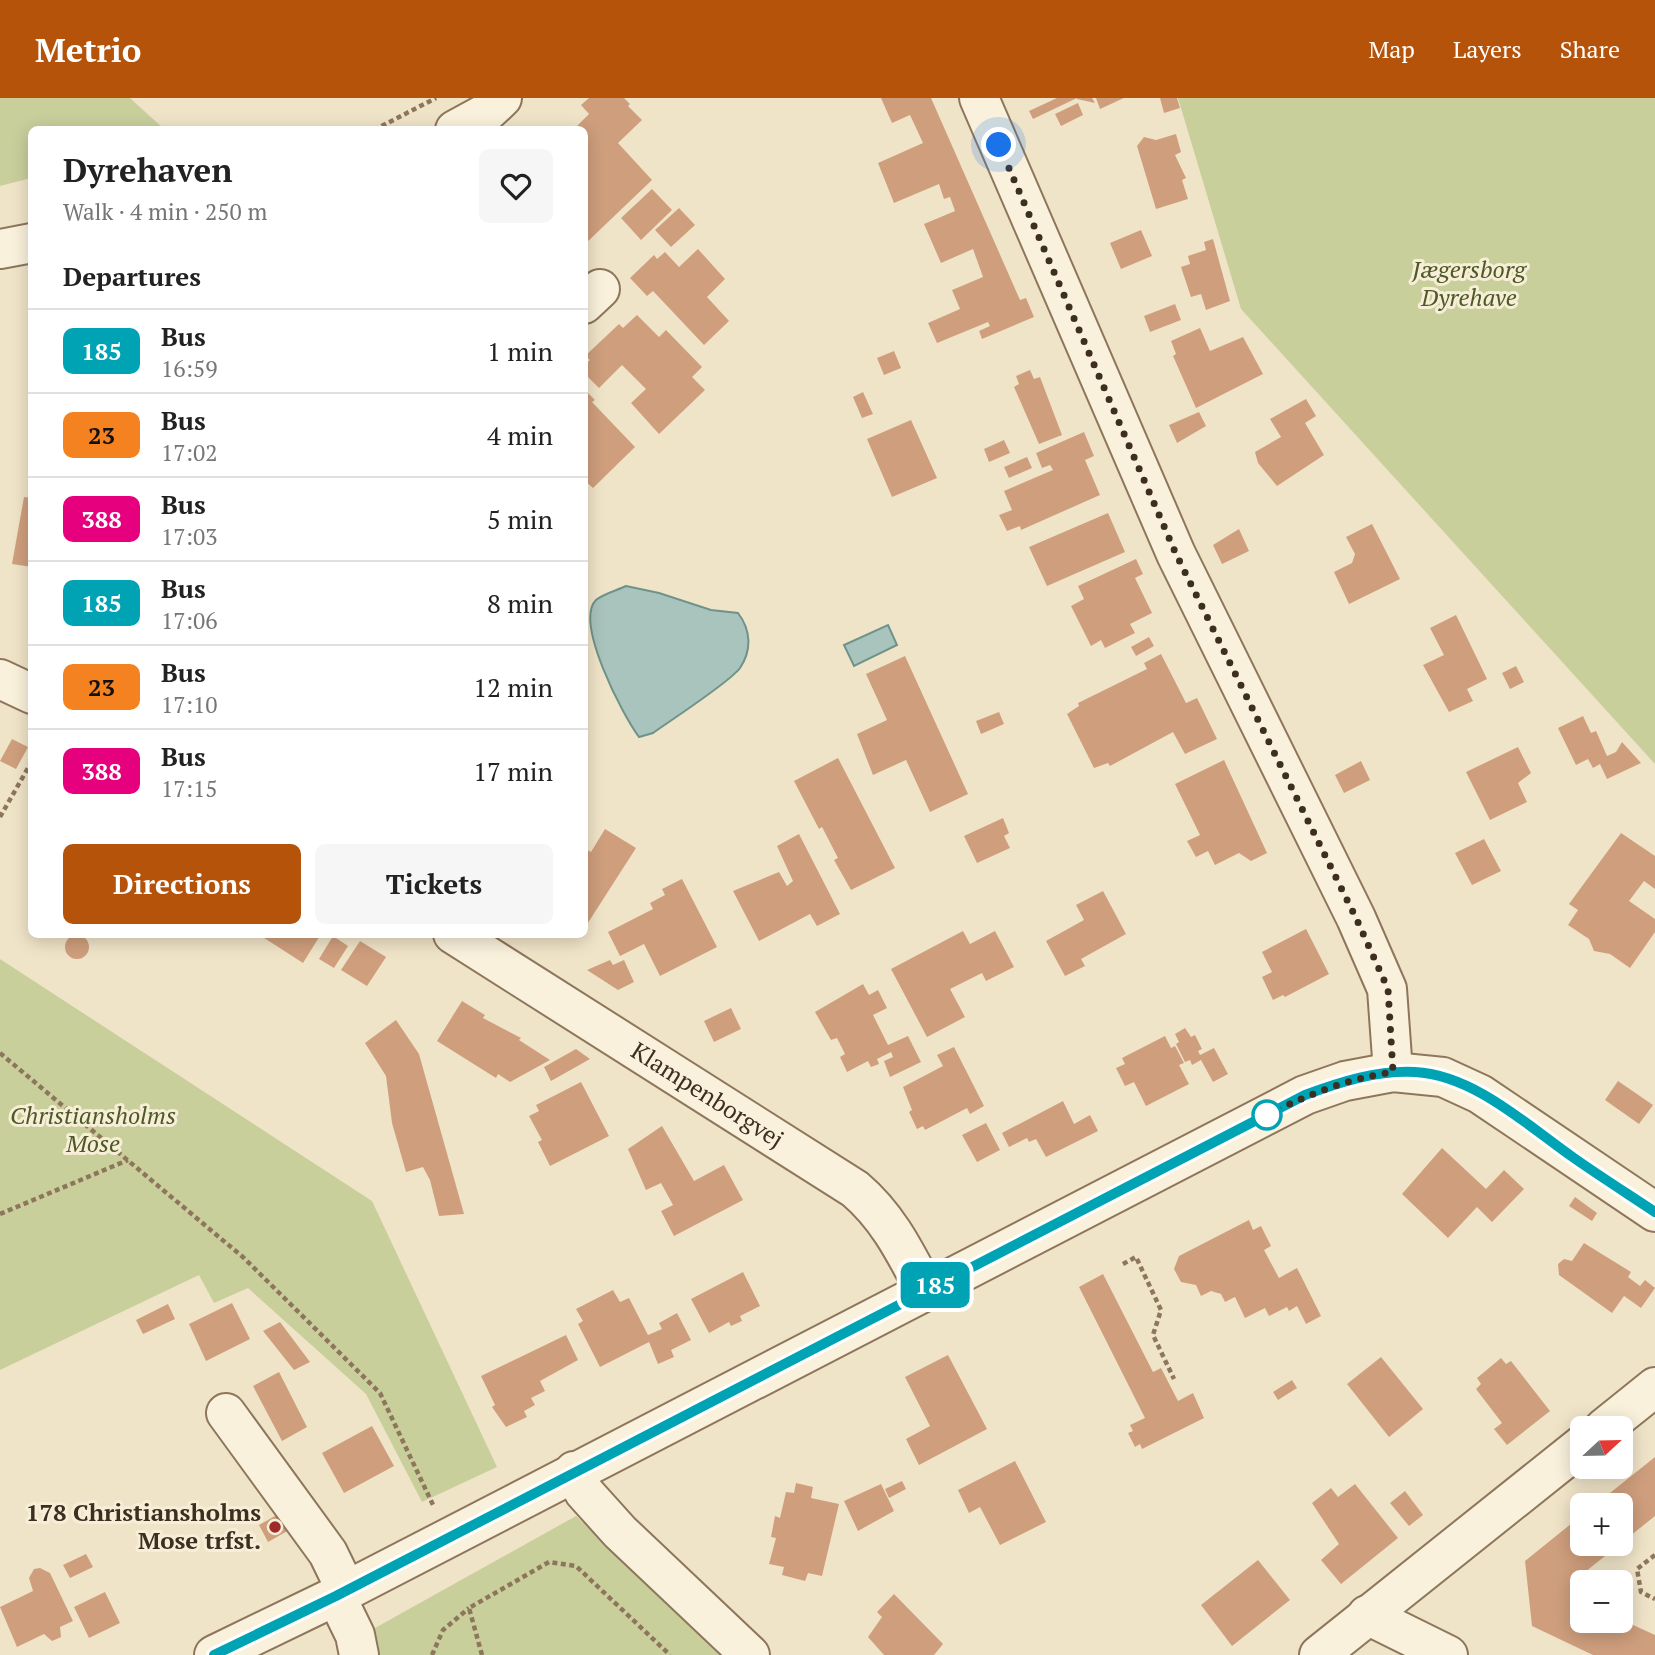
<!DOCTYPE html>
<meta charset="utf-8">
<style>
:root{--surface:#fff;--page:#f6f6f6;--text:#222;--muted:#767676;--line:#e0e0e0;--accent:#b45309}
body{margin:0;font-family:"PT Serif",serif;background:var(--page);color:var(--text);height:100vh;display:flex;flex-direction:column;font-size:26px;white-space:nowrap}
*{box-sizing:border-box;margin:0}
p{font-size:23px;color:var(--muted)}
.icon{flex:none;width:38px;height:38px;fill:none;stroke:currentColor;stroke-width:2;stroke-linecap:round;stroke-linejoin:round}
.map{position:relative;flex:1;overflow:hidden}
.details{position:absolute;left:28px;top:28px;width:560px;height:812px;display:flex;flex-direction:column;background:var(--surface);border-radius:10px;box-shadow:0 4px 18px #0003}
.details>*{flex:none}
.badge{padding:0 14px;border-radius:10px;font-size:24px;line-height:46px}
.needle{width:46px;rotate:68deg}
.tools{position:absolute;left:1570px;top:1318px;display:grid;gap:14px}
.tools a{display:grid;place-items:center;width:63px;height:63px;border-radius:10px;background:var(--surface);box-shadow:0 4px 18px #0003;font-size:35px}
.you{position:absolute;width:35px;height:35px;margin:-18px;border:5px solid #fff;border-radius:50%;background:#1a73e8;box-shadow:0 0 0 10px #1a73e833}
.map>.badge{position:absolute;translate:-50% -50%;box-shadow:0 0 0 4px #fff}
h2{padding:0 35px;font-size:26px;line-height:63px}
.round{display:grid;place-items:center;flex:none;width:74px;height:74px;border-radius:10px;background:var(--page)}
.headline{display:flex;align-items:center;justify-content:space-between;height:119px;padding:0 35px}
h1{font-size:33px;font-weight:700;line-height:52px}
.action{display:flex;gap:14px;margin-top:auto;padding:14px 35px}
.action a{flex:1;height:80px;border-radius:10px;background:var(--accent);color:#fff;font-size:28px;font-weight:700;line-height:80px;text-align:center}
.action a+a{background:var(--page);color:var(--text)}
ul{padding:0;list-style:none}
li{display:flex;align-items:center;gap:21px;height:84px;padding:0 35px;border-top:2px solid var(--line)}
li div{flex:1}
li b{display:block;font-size:26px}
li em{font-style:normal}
li .badge{min-width:77px;font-weight:700;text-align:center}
header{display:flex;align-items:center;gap:42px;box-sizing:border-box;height:98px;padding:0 35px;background:var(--accent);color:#fff}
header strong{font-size:33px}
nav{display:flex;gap:38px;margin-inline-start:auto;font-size:24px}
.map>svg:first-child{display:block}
</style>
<header>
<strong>Metrio</strong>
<nav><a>Map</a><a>Layers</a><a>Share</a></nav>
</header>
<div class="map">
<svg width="1655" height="1557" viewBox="0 0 1655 1557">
<rect width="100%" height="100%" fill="#f0e4c8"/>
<path fill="#c9cf9b" d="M0,0h130l34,31 -132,1 -1,48 -31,8z
M1178,0h477v666l-414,-455z
M0,861l372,242 125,266 -75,35 -56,-108 -118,-106 -34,15 -15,-28 -199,95z
M576,1418l144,139h-350l-4,-22z"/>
<path fill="#a9c4bc" stroke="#6f938a" stroke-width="2" d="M626,488l33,7 52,17 27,3c13,17 14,37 2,55 -10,14 -69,52 -87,65l-14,4c-16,-21 -65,-115 -43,-137 7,-6 22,-10 30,-14z
M888,527l9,20 -43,21 -10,-21z"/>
<path fill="#cf9f7d" d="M589,0h35l6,6 -2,2 14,14 -24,23 34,37 -68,65v-115h-11l16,-16 -8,-9z
M881,0h50l89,202 6,-2 8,19 -52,22 -3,-8 11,-5 -2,-4 -51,21 -9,-20 32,-14 -8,-19 31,-13 -10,-28 -32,14 -17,-39 31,-13 -5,-14 -6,2 -5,-15 -45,19 -16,-40 45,-20 -13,-28 -18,8z
M1057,0h20l-44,21 -4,-8z
M1077,0h15l3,5 -18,-4z
M1096,0h28l-24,11z
M1160,0h17l3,10 -16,5z
M1078,5l5,12 -22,11 -6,-12z
M1176,36l5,18 -6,3 11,23 -4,2 6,19 -32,10 -19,-63 7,-9 12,3z
M652,91l20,21 -31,30 -20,-22z
M679,110l16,17 -24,22 -16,-17z
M1141,132l11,26 -31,13 -11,-26z
M1213,141l17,62 -24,9 -5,-16 -10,3 -10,-30 9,-3 -2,-8 18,-6 -2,-8z
M698,151l27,30 -18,18 22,24 -25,24 -51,-54 -6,5 -17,-18 24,-23 3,4 8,-7 14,15z
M1175,206l6,16 -31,12 -6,-16z
M637,217l22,22 7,-7 36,37 -10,10 13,13 -46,44 -28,-31 15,-14 -24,-24 -23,23 -12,-12 -3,3v-14l6,-5 -5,-4 34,-32 4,4z
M1200,230l10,23 33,-14 20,37 -67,34 -23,-52 3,-2 -5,-13z
M894,253l7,17 -17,7 -7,-17z
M1030,272l4,9 6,-2 22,58 -23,9 -25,-57 5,-3 -3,-8z
M584,291l11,11 -3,2 43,45 -42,41 -9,-8z
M863,294l10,22 -11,4 -9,-21z
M1306,301l10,17 -11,7 19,32 -47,31 -19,-23 -3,-11 26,-15 -11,-18z
M1199,314l7,14 -29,17 -8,-18z
M911,322l26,58 -45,19 -25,-58z
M1084,334l10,24 -9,4 15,35 -79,35 -1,-4 -13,5 -8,-16 13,-5 -8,-19 49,-21 -3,-5 -8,3 -6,-15z
M1004,342l6,13 -21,9 -5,-13z
M1027,359l5,11 -23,10 -5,-11z
M24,399l8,1v69l-20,-3z
M1108,415l17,39 -78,34 -18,-39z
M1372,426l28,55 -51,25 -15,-32 18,-9 3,-9 -9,-17z
M1239,431l10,22 -27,13 -9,-19z
M1136,461l7,15 -8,4 17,35 -22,11 5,9 -30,15 -4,-8 -10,6 -20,-40 13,-7 -6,-13z
M1456,517l31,64 -20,10 6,12 -24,11 -26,-47 21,-10 -14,-27z
M1149,539l5,9 -18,10 -5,-9z
M1161,556l25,49 11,-5 20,41 -32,15 -12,-22 -63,34 -2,-3 -14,5 -27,-54 12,-8 -1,-3 69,-34 -3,-6z
M905,558l63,138 -38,18 -24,-52 -33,15 -16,-41 30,-14 -21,-46z
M1516,568l8,16 -14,7 -8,-16z
M999,614l5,12 -23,10 -5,-13z
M1583,618l8,17 5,-2 11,25 9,-4 6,-10 19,21 -34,16 -7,-15 -7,4 -5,-9 -12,6 -18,-37z
M12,641l16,8 -12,22 -16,-8z
M1518,649l13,26 -13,10 9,19 -37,18 -24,-48z
M838,660l57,110 -44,22 -17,-30 4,-2 -16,-31 -3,2 -25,-48z
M1224,662l43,93 -16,8 -12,-8 -24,12 -7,-14 -12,6 -9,-16 13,-6 -25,-51z
M1361,663l9,19 -26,13 -9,-18z
M1003,720l6,15 -5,3 6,12 -33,15 -13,-27z
M605,731l31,19 -52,81v-81l7,4z
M1621,735l34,23v33l-11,-8 -15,20 26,18v13l-25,36 -20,-14 -16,-3 -5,-12 -21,-14 10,-15 -9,-6z
M799,736l41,80 -23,12 -7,-12 -51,27 -26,-50 46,-19 8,14 6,-5 -16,-35z
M1484,741l17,32 -29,14 -17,-32z
M682,781l35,68 -57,29 -16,-32 -24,12 -12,-24 45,-23 -3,-6 15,-8 -3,-6z
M1103,793l23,43 -45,25 4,7 -20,10 -19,-35 38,-21 -8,-15z
M1306,831l23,45 -44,23 -2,-2 -10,5 -11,-23 10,-5 -10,-20z
M963,833l7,13 25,-13 19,36 -28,14 -4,-8 -32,16 15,28 -38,20 -36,-68z
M258,836h63l-18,29z
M65 849a12 12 0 1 1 24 0a12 12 0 1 1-24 0Z
M333,838l15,10 -14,22 -15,-9z
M360,843l26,16 -19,29 -26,-16z
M610,862l3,5 11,-5 10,22 -16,8 -31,-20z
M863,886l6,11 9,-5 9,18 -14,7 15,30 20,-9 13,26 -31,15 -6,-16 9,-4 -2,-5 -14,7 2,5 -8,3 -3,-6 -21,11 -7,-15 5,-3 -8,-16 -6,2 -16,-28z
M462,903l23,14 -2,3 38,20 -2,2 31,20 -40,22 -12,-8 -2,4 -59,-37z
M731,910l10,21 -27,13 -10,-21z
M396,922l23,34 45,160 -25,2 -9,-36 -7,-13 -17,5 -14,-49 -6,-47 -21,-33z
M1185,930l6,9 4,-2 7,14 -4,2 2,4 14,-7 14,26 -15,8 -12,-22 -9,5 -2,-5 -5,2 -9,-18 3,-2 -4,-8z
M1165,938l6,12 4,-2 9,17 -5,2 10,19 -43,22 -12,-24 -9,4 -9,-18 9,-4 -3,-6z
M954,949l30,59 -14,8 -3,-6 -42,22 -2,-4 -6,3 -8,-17 3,-2 -9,-23 40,-21 -6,-11z
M576,951l14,10 -39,22 -7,-14z
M1618,983l35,24 -14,19 -34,-24z
M581,984l28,54 -59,30 -12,-24 4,-2 -13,-24 10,-5 -3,-6z
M1063,1003l11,23 16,-9 8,16 -52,26 -10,-18 -7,3 -2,-4 -18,9 -7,-14z
M986,1025l14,27 -23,12 -15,-27z
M662,1028l32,55 30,-16 19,35 -69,36 -13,-25 12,-6 -12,-22 -15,7 -18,-41z
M1442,1050l44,41 18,-19 20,19 -32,33 -15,-15 -29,31 -46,-44z
M1575,1099l22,16 -5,8 -23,-15z
M1249,1122l4,10 8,-4 10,20 -7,4 15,28 18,-10 24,48 -15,8 -9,-18 -8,5 -2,-4 -18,9 -4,-8 -20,10 -10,-21 -10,5 -4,-8 -10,-3 -10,5 -5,-11 -15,-3 -7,-13 5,-13z
M1584,1145l47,29 -3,5 12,9 5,-6 10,8 -14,20 -17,-12 -12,17 -53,-38 -1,-11 6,-5 8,2z
M743,1174l17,34 -20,10 2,5 -11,5 -2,-4 -20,11 -18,-34z
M1103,1176l50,98 8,-4 17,33 15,-8 11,25 -62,31 -2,-5 -5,3 -7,-14 5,-2 -3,-6 15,-7 -66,-131z
M613,1192l7,12 9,-4 19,37 14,-6 -3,-6 18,-10 14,27 -20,10 3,7 -16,7 -9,-22 -49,25 -22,-43 5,-3 -7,-12z
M232,1205l18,36 -44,22 -17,-37z
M168,1206l7,15 -32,15 -7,-14z
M280,1224l30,40 -16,8 -31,-39z
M566,1237l12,25 -38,21 5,10 -14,7 4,7 -11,6 3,6 -21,10 -14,-20 3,-2 -14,-29z
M948,1257l39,74 -68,36 -13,-26 24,-13 -25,-49z
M1381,1259l42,52 -34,28 -42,-53z
M1501,1260l5,6 5,-3 39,50 -43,34 -13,-16 8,-6 -26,-34 5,-5 -4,-6z
M279,1274l28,55 -25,14 -29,-55z
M1292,1282l5,8 -19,12 -5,-8z
M372,1328l22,40 -50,27 -22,-40z
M1655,1359v59l-75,60 2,44 38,-1 35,16v20h-62l-61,-29 -7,-65 57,-46v29h38v-39h-25z
M1015,1363l31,61 -46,23 -20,-38 -11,6 -11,-23z
M902,1383l4,8 -17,9 -4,-9z
M796,1385l17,4 -2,11 28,6 -17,72 -14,-3 -3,8 -23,-6 2,-8 -15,-3 7,-26 -5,-1 4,-21 5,2 6,-26 8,1z
M881,1386l13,27 -36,20 -14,-30z
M1355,1386l43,54 -57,46 -20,-24 18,-16 -27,-41 19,-15 7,9z
M1405,1393l18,24 -14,11 -19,-23z
M282,1414l9,17 -23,13 -9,-17z
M86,1456l7,13 -23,11 -7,-13z
M1258,1462l32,40 -58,46 -31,-41z
M40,1470l10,5 23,48 -13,6 1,10 -9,4 -8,-7 -27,13 -17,-40 33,-16 -4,-13 5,-9z
M105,1494l15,31 -31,15 -15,-31z
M894,1496l49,50 -9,11h-50l-16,-18 14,-20 -5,-5z"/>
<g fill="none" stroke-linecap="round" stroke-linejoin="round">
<g stroke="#8d765c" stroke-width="42">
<g id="minor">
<path d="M979,0l197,456 180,364 31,71 6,83"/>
<path d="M455,32l31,-17 16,-15"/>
<path d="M0,151l32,-6"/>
<path d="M584,206l16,-15"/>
<path d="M0,581l32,15"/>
<path id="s1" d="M453,836l402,255c33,28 50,63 70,101"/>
<path d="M226,1315l102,140 18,37"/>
<path d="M1604,1330l51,-41"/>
<path d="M574,1373l10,21 36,40 130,123"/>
<path d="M336,1498l19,39 4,20"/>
<path d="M1367,1517l81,40"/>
<path d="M214,1557l122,-59 969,-501 40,-14 48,-9 50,5 37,17 175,118"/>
<path d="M1319,1557l263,-210"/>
</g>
</g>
<path stroke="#8d765c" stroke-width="4.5" stroke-dasharray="5 3.5" stroke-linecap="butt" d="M374,32l62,-32
M0,719l32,-56
M0,955l244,205 136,135 54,114
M0,1116l128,-54
M1123,1166l13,-7 25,53 -8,25 21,44
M1655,1457l-18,14 4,23 14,7
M432,1557l11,-25 26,-22
M482,1557l-13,-47 80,-46 27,4 94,89"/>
<use href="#minor" stroke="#faf1dc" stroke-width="38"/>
</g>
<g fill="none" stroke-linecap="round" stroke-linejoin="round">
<g stroke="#fff" stroke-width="16">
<path id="line" d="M214,1557l122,-59 969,-501c35,-13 72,-25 110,-23 59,3 113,54 159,86 27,19 54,36 81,54"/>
</g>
<use href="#line" stroke="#00a3b4" stroke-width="10"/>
<path stroke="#3d2e20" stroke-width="7" stroke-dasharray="0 12.6" d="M999,47l177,409 180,364 32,71 5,83c-46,7 -84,22 -126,43"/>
</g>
<circle fill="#fff" stroke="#00a3b4" stroke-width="3.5" cx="1267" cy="1017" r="14"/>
<circle fill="#9e2a2b" stroke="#f7eed8" stroke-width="2.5" cx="275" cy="1429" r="7"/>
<g text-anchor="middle" stroke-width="6" stroke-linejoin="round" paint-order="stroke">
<g font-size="24" font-style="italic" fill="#4d5a26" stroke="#f7eed8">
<text x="1469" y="180">Jægersborg<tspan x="1469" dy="28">Dyrehave</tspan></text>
<text x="93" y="1026">Christiansholms<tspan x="93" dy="28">Mose</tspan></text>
</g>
<g font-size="24" fill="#3d2e20" stroke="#f7eed8">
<text dy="8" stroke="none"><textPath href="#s1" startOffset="301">Klampenborgvej</textPath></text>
</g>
<g font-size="24" font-weight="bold" fill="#3d2e20" stroke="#f7eed8" text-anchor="end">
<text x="261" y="1423">178 Christiansholms<tspan x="261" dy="28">Mose trfst.</tspan></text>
</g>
</g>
</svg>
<div class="tools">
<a><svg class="needle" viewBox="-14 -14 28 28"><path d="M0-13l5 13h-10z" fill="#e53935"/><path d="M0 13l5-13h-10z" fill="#767676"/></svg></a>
<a>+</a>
<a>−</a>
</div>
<div class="you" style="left:999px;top:47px"></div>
<b class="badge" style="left:935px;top:1187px;background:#00a3b4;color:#fff">185</b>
<section class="details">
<div class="headline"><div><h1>Dyrehaven</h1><p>Walk · 4 min · 250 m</p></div><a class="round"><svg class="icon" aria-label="heart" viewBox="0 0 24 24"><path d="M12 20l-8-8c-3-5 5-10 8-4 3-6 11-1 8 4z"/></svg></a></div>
<h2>Departures</h2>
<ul>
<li><span class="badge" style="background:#00a3b4;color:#fff">185</span><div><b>Bus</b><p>16:59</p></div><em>1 min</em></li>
<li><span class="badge" style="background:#f58220;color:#111">23</span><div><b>Bus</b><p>17:02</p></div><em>4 min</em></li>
<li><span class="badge" style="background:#e6007e;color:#fff">388</span><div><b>Bus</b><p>17:03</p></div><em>5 min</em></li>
<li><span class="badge" style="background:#00a3b4;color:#fff">185</span><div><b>Bus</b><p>17:06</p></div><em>8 min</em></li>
<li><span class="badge" style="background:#f58220;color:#111">23</span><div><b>Bus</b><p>17:10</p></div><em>12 min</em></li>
<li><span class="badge" style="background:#e6007e;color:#fff">388</span><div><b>Bus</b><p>17:15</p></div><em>17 min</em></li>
</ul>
<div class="action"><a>Directions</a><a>Tickets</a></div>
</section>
</div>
